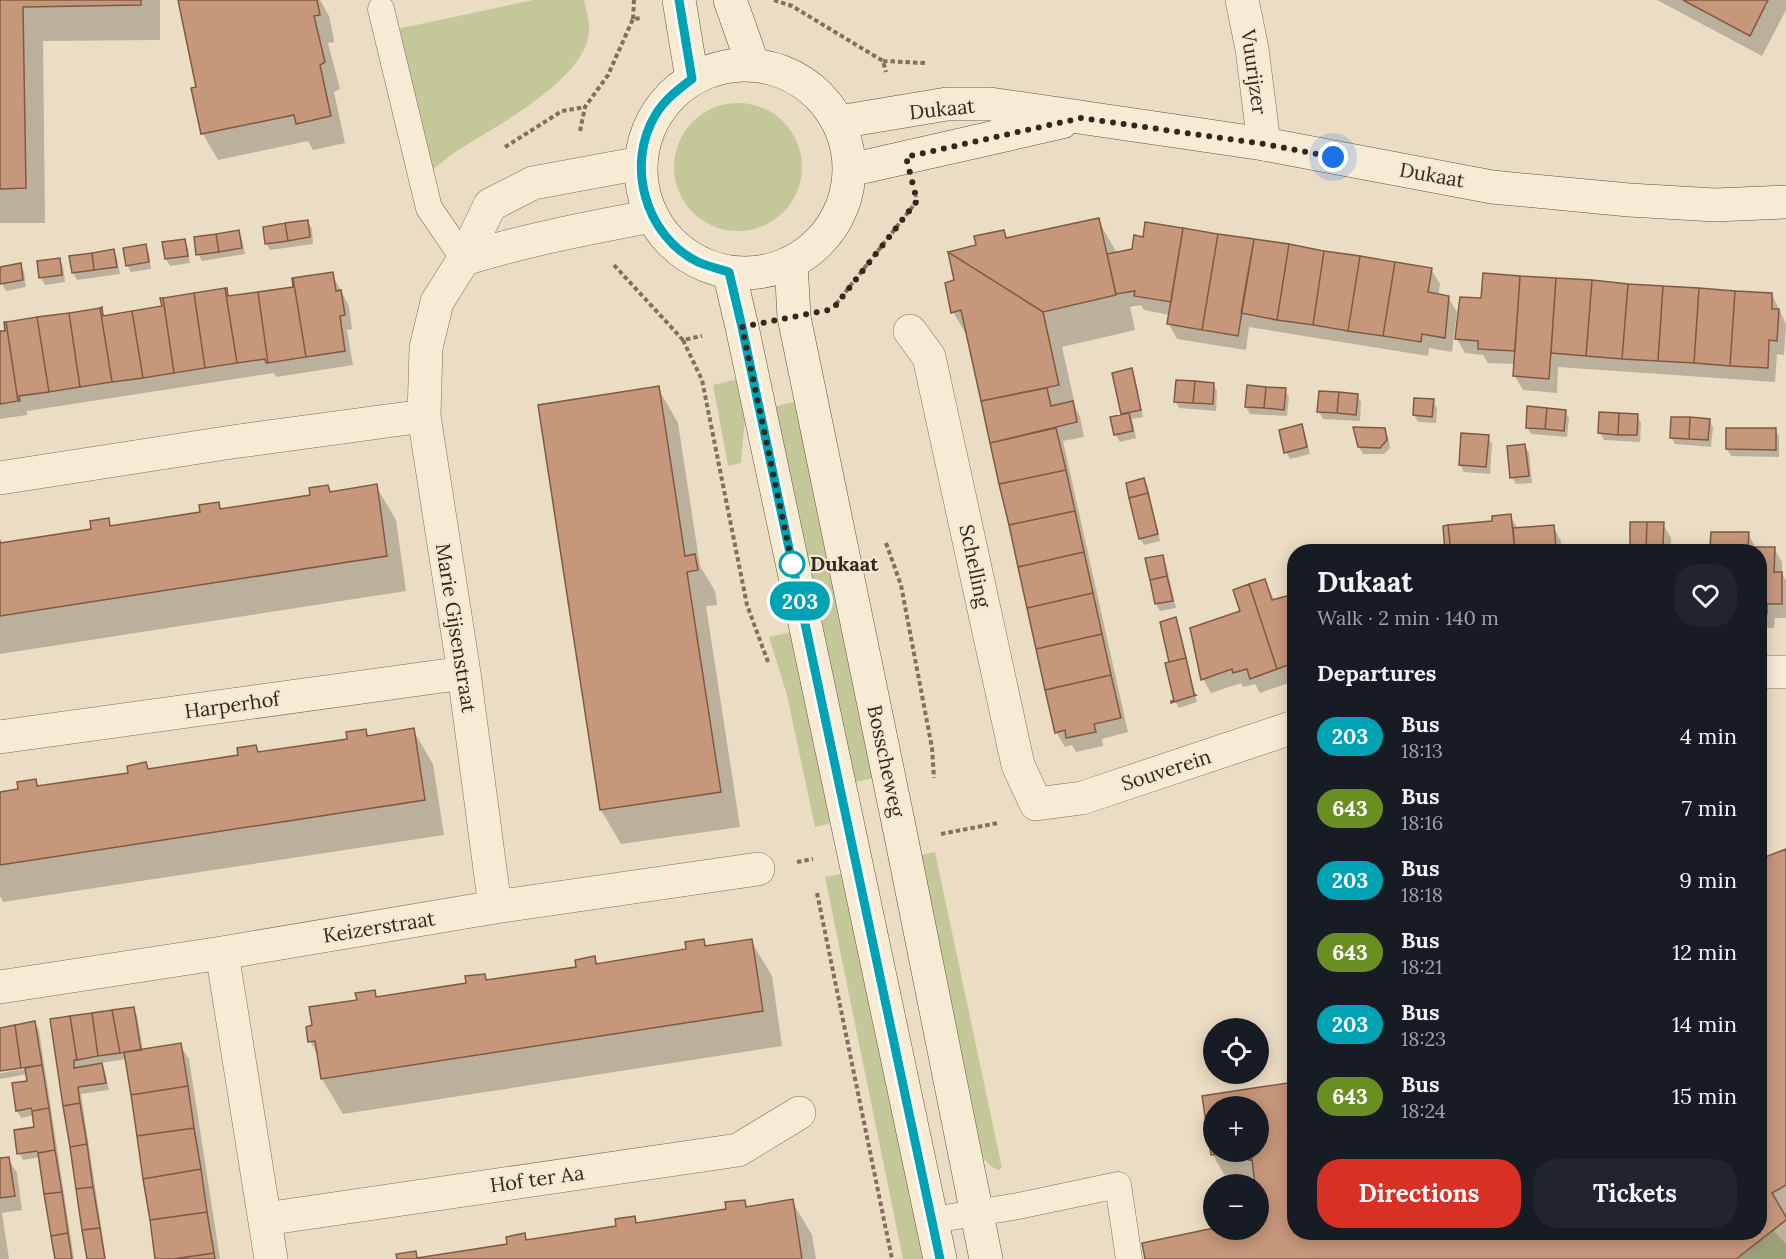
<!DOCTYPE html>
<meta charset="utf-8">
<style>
:root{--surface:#171b24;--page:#20242c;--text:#f1f3f6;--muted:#9ea1a6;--accent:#d93025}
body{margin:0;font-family:Lora,serif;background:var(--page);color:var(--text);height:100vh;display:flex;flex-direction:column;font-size:22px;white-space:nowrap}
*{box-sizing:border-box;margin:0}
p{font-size:20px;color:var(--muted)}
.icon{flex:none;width:33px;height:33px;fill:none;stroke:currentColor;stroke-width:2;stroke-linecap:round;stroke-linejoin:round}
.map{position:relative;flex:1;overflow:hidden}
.panel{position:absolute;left:1287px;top:544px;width:480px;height:696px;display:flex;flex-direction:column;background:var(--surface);border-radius:24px;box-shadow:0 3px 15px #0003}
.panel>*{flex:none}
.badge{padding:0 12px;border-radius:20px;font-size:21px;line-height:39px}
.controls{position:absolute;left:1203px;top:1018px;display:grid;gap:12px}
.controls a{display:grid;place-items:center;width:66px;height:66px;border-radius:50%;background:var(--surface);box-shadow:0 3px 15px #0003;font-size:30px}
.you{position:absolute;width:30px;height:30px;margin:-15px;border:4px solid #fff;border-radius:50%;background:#1a73e8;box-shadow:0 0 0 9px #1a73e833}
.map>.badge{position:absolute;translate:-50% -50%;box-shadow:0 0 0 3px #fff}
h2{padding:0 30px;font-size:22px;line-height:54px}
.round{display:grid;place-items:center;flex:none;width:63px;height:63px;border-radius:24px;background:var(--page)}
.summary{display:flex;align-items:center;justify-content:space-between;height:102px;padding:0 30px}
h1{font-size:28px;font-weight:700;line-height:45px}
.action{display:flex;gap:12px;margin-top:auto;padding:12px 30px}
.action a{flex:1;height:69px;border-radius:24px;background:var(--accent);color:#fff;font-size:24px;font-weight:700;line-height:69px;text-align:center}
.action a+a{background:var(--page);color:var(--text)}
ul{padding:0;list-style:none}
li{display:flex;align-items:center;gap:18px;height:72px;padding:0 30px}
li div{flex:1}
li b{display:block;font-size:22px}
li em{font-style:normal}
li .badge{min-width:66px;font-weight:700;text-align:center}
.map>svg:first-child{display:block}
</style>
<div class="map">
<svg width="1786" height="1259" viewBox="0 0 1786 1259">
<rect width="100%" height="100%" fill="#eaddc3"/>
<path fill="#c4c898" d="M533,0h51c2,10 6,22 5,32 -2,46 -94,95 -129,117 -12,7 -22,17 -33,25l-30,-145z
M674 167a64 64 0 1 1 128 0a64 64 0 1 1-128 0Z
M742,378l5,17 -6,68 -13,3 -15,-81z
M798,401l77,377 -25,5 -77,-376z
M796,631l39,191 -20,5 -28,-132 -18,-58z
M935,852l67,316 -4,2c-10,-4 -17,-15 -22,-24l-61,-290z
M846,873l77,386h-20l-78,-382z
M1764,1220l22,24v15h-86l60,-26v-10z"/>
<path fill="#0003" fill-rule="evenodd" d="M0,0h160v40l-117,1 2,182h-45z
M179,0h141l9,16 5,24v2l-6,1 12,46 -6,3 11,51 -32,7 -5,-9 -90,19 -15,-26 -5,-46z
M1657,0h129v10l-24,46z
M1098,220l19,33 314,16 9,15 -2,12 10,1 9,15 -5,40 -23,-4 -1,8 -179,-29 -3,23 -69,-11 -8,-15 1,-9 -26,-5 -3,-5 -11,2 5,23 -73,17 14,62 4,8 4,20 -21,4 65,291 -26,7 1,7 -27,6 -4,-7 -7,2 -9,-15 -87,-393 -16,-27 3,-30 22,-36 25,-15 5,8z
M308,222l4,7 1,15 -43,6 -4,-7z
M238,232l4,7 3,15 -43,7 -4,-7z
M184,241l4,7 2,15 -20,3 -4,-7z
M145,246l4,7 2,16 -20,3 -4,-7z
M113,251l4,7 3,16 -43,6 -4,-7 -3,-16z
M59,259l4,7 2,16 -20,3 -4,-7z
M20,265l4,7 2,15 -20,4 -4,-7 -2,-16z
M332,274l17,32 3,23 -5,1 6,35 -77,12 -2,-4 -247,38v4l-27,4v-86l101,-24 5,8 57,-9 63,-18 4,7 64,-9z
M1484,275l288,19 14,30 -2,31 -7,-1 -2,28 -217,-15 -1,26 -34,-3 -8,-14v-12l-27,-1 -5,-8 -18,-2 -8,-14 26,-39z
M1131,370l4,7 8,40 -11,2 4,19 -16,4 -4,-7 -4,-16 11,-3 -9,-42z
M1213,384l4,7 -1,20 -37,-3 -4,-7z
M658,388l20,35 22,143 15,25 2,14 -11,1 34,221 -119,17 -20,-34z
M1285,390l4,7 -2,19 -37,-2 -4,-7z
M1357,395l4,7 -1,19 -37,-2 -4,-7z
M1433,401l4,7 -1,15 -18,-1 -4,-7z
M1565,411l4,7 -2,19 -36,-3 -4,-7z
M1637,416l4,7 -1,19 -36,-2 -4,-7z
M1709,420l4,7 -2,20 -36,-3 -4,-7z
M1301,426l4,7 5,21 -20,5 -4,-7z
M1384,429l4,7 2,12 -6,6h-21l-4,-7z
M1728,429l48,1 3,7v20l-48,-1 -4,-7z
M1488,437l4,7 -2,30 -26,-2 -4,-7z
M1525,446l4,7 3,30 -16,1 -4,-7z
M1144,480l4,7 12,54 -16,4 -4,-7z
M328,486l3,7 45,-7 20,34 10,71 -406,63v-114l2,4 90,-14 16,-10 4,7 90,-14 16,-9 4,6 90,-14z
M1510,516l8,13 35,-3 8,15 1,7 69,-2 32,-22 8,14v9h41l36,-13 8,14h18l8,14v12l4,7v37h-11l-1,10h-14v-76h-314l48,-29z
M1162,557l4,7 10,44 -16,3 -4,-7 -9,-45z
M1264,580l11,21 19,-5v85l-34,12 -5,-9 -12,3 -2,-4 -30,10 -8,-14 39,-67z
M1175,619l4,7 18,76 -18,6 -4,-7 -4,-38 -10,-40z
M365,730l4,7 44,-7 20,34 11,71 -441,67 -3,-6v-103l20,-3 16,-9 4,6 89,-13 16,-10 4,6 90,-13 16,-10 4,7 90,-14z
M1786,850v409h-640l68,-29h44l4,-9 -4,-36h-1l-1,-7 -28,3 -15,-26 -9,-58 90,-14v150h466v-373zM1214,1107h44v45h-44z
M704,941l4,7 43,-7 21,35 10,70 -439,68 -21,-35 -3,-22 -9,-16 48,-39 16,-10 4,6 90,-14 16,-9 3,6 91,-13 16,-10 4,7 90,-14z
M133,1008l4,7 6,36 37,-6 9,14 31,200h-63l-31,-200 -25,4 4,8 4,19 -28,4 25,165h-18l-37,-239z
M35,1023l4,7 35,229h-18l-16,-102 -17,3 -4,-7 17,-25 -2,-13 -13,3 -4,-7 -4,-27 15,-2 -1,-8 -27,5v-6l32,-5v-3l-32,5v-41z
M8,1158l9,15 5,37 -20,3 7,46h-9v-99z
M744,1201l4,7 44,-7 20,34 4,24h-418l17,-7 4,7 89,-14 16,-10 4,7 90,-14 16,-10 4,6 90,-14z"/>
<path fill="#c6977b" stroke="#815943" stroke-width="1.5" d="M0,0h141v5l-118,2 3,181 -26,1z
M178,0h139l3,15 -6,1 11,46 -5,3 11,51 -35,8 -2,-9 -93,19 -10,-46 5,-1z
M1683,0h85l-18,36z
M1099,218l17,77 -73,17 -95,-60 28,-7 -2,-9 30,-6 2,8z
M308,220l2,17 -22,4 -3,-18z
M1145,222l38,6 -12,74 -37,-6 1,-5 -19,3 -9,-40 25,-5 2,-14 9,2z
M285,223l3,18 -23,3 -2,-17z
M1183,228l35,6 -16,96 -35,-6z
M239,230l3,18 -23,4 -3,-18z
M216,234l3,18 -23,3 -2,-18z
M1218,234l36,5 -16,97 -36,-6z
M185,239l3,17 -23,3 -3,-17z
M1254,239l35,5 -12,76 -36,-7z
M146,244l3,18 -23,4 -3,-18z
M1289,244l35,7 -11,74 -36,-5z
M114,249l3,18 -23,3 -2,-17z
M1324,251l36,5 -12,75 -35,-6z
M948,252l95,60 16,73 -78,16 -20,-91 -10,3 -6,-30 9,-3z
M92,253l2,17 -22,3 -3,-17z
M1360,256l35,6 -12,74 -35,-5z
M60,258l2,17 -23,3 -2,-17z
M1395,262l37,6 -4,24 21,4 -4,42 -23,-4 -1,8 -38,-6z
M21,263l2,17 -23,4v-17z
M333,272l3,19 5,-1 4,25 -5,1 5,35 -39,6 -13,-79z
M1483,273l37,3 -5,75 -37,-2v-8l-23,-2 5,-42 21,1z
M1520,276l36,2 -7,101 -36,-3z
M292,278h1l13,79 -38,6 -10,-71 35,-5z
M1556,278l36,2 -6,76 -35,-3z
M1592,280l36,4 -6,75 -36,-3z
M1628,284l35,2 -5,75 -36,-2z
M1663,286l36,2 -5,75 -36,-2z
M225,288h2l1,8 30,-4 10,71h-2l-1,-4 -28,4z
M225,288l12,75 -32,5 -11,-75z
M1699,288l36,3 -5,75 -36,-3z
M1735,291l37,2v16h7l-2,32 -8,-1 -1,28 -38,-2z
M194,293l11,75 -31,5 -11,-75z
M160,298h3l11,75 -31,5 -11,-67 30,-5z
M102,307l1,9 29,-5 11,67 -31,4 -12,-74z
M100,308l12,74 -32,5 -11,-74z
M69,313l11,74 -31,5 -12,-75z
M37,317l12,75 -30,4 1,5h-2l-12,-79z
M4,322h2l12,79 -18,3v-73h5z
M1132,368l9,42 -20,4 -9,-41z
M1176,380l19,1 -2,22 -19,-1z
M1195,381l19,2 -1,21 -20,-1z
M1247,385l19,2 -2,21 -19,-1z
M659,386l26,170 10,-2 3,16 -11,2 34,220 -121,18 -62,-405z
M1266,387l20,1 -2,22 -20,-2z
M1047,388l4,18 22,-5 4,21 -87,21 -9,-42z
M1319,391l20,1 -2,21 -20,-1z
M1339,392l19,2 -2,21 -19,-2z
M1414,398l20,1 -2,18 -19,-2z
M1527,406l20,2 -2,21 -19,-1z
M1547,408l19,2 -2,21 -19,-2z
M1599,412l20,1 -1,22 -20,-2z
M1129,413l4,18 -19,4 -4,-18z
M1619,413l19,1 -1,21h-19z
M1671,417h19l-1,22 -19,-1z
M1690,417l20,2 -2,21 -19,-1z
M1302,424l5,23 -23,6 -5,-23z
M1353,427l32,1 2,12 -7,8 -22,-1z
M1056,428l10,42 -67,14 -9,-41z
M1726,428h50v22l-50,-1z
M1461,433l28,2 -3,32 -27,-2z
M1525,444l4,32 -19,2 -3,-32z
M1066,470l9,41 -66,14 -10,-41z
M1144,478l4,15 -19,5 -3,-15z
M377,484l10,72 -387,60v-76v3l91,-14 -1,-8 19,-3 1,8 90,-14 -1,-7 20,-3 1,7 90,-14 -1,-7 19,-3 2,7z
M1148,493l10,41 -19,5 -10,-41z
M1075,511l9,41 -66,15 -9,-42z
M1511,514l4,38h-64l-3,-27 44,-4v-5z
M1630,522h17l-1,30h-65v-7h49z
M1647,522h17l-1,23 47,1 1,-14 -1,20h-64z
M1448,525l3,27h-6l-2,-26z
M1554,525l2,22 25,-2v7h-66l-2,-24z
M1711,532h38l-1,15h27l-1,25h8v32h-15v10h-7v-62h-50z
M1395,545l2,7h-17l-1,-4z
M1084,552l9,41 -66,15 -9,-41z
M1163,555l4,21 -17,4 -5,-22z
M1167,576l6,25 -18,3 -5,-24z
M1265,579l7,21 22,-6v69l-17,6 -28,-85z
M1249,584l28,85 -27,10 -3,-10 -14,4 -1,-4 -31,11 -11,-52 50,-17 -7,-21z
M1093,593l9,41 -66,15 -9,-41z
M1176,617l10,41 -17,4 -9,-40z
M1102,634l9,41 -66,15 -9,-41z
M1186,658l8,36 2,1 -25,8v-2h3l-9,-38z
M1111,675l10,43 -27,6 2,8 -30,6 -1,-8 -10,3 -10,-43z
M414,728l11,72 -425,65v-73l18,-3 -1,-7 19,-3 1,7 91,-13 -1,-7 19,-4 2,7 90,-14 -1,-7 19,-3 2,7 89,-13 -1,-7 20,-3 1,7z
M1786,849v336l-14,8 14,24v3l-50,39h-591l-3,-16 72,-15v2h44v-10l2,-1 -2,-34h-3l-3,-26 -3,1 -2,-8h11v-45h-44v45h22l-25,3 -9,-59 92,-14v151h466v-374z
M704,939l1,7 47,-7 11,72 -442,68 -6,-38 -7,1 -2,-15 6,-2 -3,-18 48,-7 -2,-7 20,-3 1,7 90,-14 -1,-7 20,-2 1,6 90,-13 -1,-7 20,-4 1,8 90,-15 -1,-7z
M134,1007l7,43 -21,3 -8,-43z
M112,1010l8,43 -22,3 -6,-43z
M92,1013l6,43 -21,4 -7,-44z
M70,1016l7,44h-3v8l28,-5 4,20 -28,4 2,16 -17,3 -13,-87z
M35,1021l7,44 -21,3 -6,-43z
M15,1025l6,43 -21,3v-43z
M181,1043l7,43 -57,9 -7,-43z
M42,1065l7,43 -17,3 -1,-3 -15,3 -4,-28 15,-2 -2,-13z
M188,1086l6,42 -57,8 -6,-41z
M80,1103l7,41 -17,3 -7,-41z
M49,1108l6,42 -17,3 -1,-2 -20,3 -3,-24 20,-3 -2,-16z
M194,1128l7,41 -58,10 -6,-43z
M87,1144l6,43 -17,2 -6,-42z
M55,1150l7,42 -18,2 -6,-41z
M9,1157l6,39 -15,2v-40z
M201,1169l6,43 -57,8 -7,-41z
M93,1187l7,41 -18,2 -6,-41z
M62,1192l6,41 -17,3 -7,-42z
M793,1199l9,60h-405l-1,-5 20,-3 1,7 90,-14 -1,-7 19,-4 1,7 90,-14 -1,-7 20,-3 1,7 90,-14 -1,-7 20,-2 1,7z
M207,1212l7,41 -41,6h-18l-5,-39z
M100,1228l5,31h-18l-5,-29z
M68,1233l4,26h-17l-4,-23z
M214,1253l1,6h-42z"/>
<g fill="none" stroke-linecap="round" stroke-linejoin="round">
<g stroke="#836f5b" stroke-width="27">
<path id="lane" d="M381,9l48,199 35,51
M933,1220l85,-14 100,-21 11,74"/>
</g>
<g stroke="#836f5b" stroke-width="34">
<path id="street" d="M1242,0l10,49 12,95
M464,259c62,-19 124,-31 188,-43
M910,331l19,26 89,408 18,39 46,-6 212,-71
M0,478l232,-36 192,-26
M1760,672h26
M0,737l464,-64
M495,907l-31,-234 -40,-257 2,-68 11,-46 27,-43 26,-54 43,-22 108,-20
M222,953l49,306
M0,987l222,-34 273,-46 263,-38
M265,1219l473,-69 61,-37"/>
</g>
<g stroke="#65503e" stroke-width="34">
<path id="secondary" d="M679,0l13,79
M730,0l23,65
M641 169a104 104 0 1 1 208 0a104 104 0 1 1-208 0Z
M839,122l108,-18h43l274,40 228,43 137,13 86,5 71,-3
M850,170l212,-48
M791,263l3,54 108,524 84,418
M729,272l13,55 198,932"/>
</g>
<path stroke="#836f5b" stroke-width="4" stroke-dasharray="4.5 3" stroke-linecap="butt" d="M774,0l18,6 91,55 3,11
M633,19l1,-19
M883,61l42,2
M580,131l5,-24 23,-32 25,-56 8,-1
M505,147l57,-36 23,-4
M614,265l69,75 19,-4
M836,304l81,-103 -1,-5
M683,340l19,40 45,225 21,57
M886,543l15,42 31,163 2,30
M941,834l57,-11
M797,862l16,-3
M817,893l75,366"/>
<use href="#lane" stroke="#f6ebd5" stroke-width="26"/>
<use href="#street" stroke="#f6ebd5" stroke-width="33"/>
<use href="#secondary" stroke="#f6ebd5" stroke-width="33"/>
</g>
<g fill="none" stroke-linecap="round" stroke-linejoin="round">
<g stroke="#fff" stroke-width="14">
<path id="line" d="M679,0l13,79c-13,10 -27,20 -36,35 -31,50 -11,122 42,148 9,4 21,7 31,10l13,55 198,932"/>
</g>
<use href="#line" stroke="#00a3b4" stroke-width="9"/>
<path stroke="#34281e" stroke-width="6" stroke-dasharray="0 10.8" d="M792,564l2,8 -52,-245 91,-18 84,-108 -11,-44 175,-39 183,26 69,13"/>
</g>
<circle fill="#fff" stroke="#00a3b4" stroke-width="3" cx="792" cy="564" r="12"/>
<g text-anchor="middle" stroke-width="4.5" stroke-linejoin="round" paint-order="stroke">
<g font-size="20" fill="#34281e" stroke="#f3e8d2">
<text transform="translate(1254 72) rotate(82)" y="7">Vuurijzer</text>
<text transform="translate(942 109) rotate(-6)" y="7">Dukaat</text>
<text transform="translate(1432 175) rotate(10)" y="7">Dukaat</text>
<text transform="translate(975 566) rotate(78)" y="7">Schelling</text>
<text transform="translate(456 628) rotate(81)" y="7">Marie Gijsenstraat</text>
<text transform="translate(232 705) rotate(-8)" y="7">Harperhof</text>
<text transform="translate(886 761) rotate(78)" y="7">Bosscheweg</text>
<text transform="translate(1166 770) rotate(-18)" y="7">Souverein</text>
<text transform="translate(379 927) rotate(-9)" y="7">Keizerstraat</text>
<text transform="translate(537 1179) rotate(-8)" y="7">Hof ter Aa</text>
</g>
<g font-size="20" font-weight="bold" fill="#34281e" stroke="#f3e8d2" text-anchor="start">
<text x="810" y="571">Dukaat</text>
</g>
</g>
</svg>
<div class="controls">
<a><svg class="icon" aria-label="locate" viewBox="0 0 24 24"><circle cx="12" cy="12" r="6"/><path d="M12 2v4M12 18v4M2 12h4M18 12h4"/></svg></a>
<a>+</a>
<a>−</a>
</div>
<div class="you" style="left:1333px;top:157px"></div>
<b class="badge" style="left:800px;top:601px;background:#00a3b4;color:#fff">203</b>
<section class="panel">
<div class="summary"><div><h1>Dukaat</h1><p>Walk · 2 min · 140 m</p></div><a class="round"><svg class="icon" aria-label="heart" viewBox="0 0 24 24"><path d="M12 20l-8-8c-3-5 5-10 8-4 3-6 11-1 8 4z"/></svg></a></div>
<h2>Departures</h2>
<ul>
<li><span class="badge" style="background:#00a3b4;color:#fff">203</span><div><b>Bus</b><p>18:13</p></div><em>4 min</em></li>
<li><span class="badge" style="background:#6b8e23;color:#fff">643</span><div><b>Bus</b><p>18:16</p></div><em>7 min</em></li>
<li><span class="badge" style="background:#00a3b4;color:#fff">203</span><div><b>Bus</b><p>18:18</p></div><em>9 min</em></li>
<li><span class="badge" style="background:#6b8e23;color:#fff">643</span><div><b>Bus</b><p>18:21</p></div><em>12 min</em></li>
<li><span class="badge" style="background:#00a3b4;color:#fff">203</span><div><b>Bus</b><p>18:23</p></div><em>14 min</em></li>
<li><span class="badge" style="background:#6b8e23;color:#fff">643</span><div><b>Bus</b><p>18:24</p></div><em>15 min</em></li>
</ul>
<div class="action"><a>Directions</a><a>Tickets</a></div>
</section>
</div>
